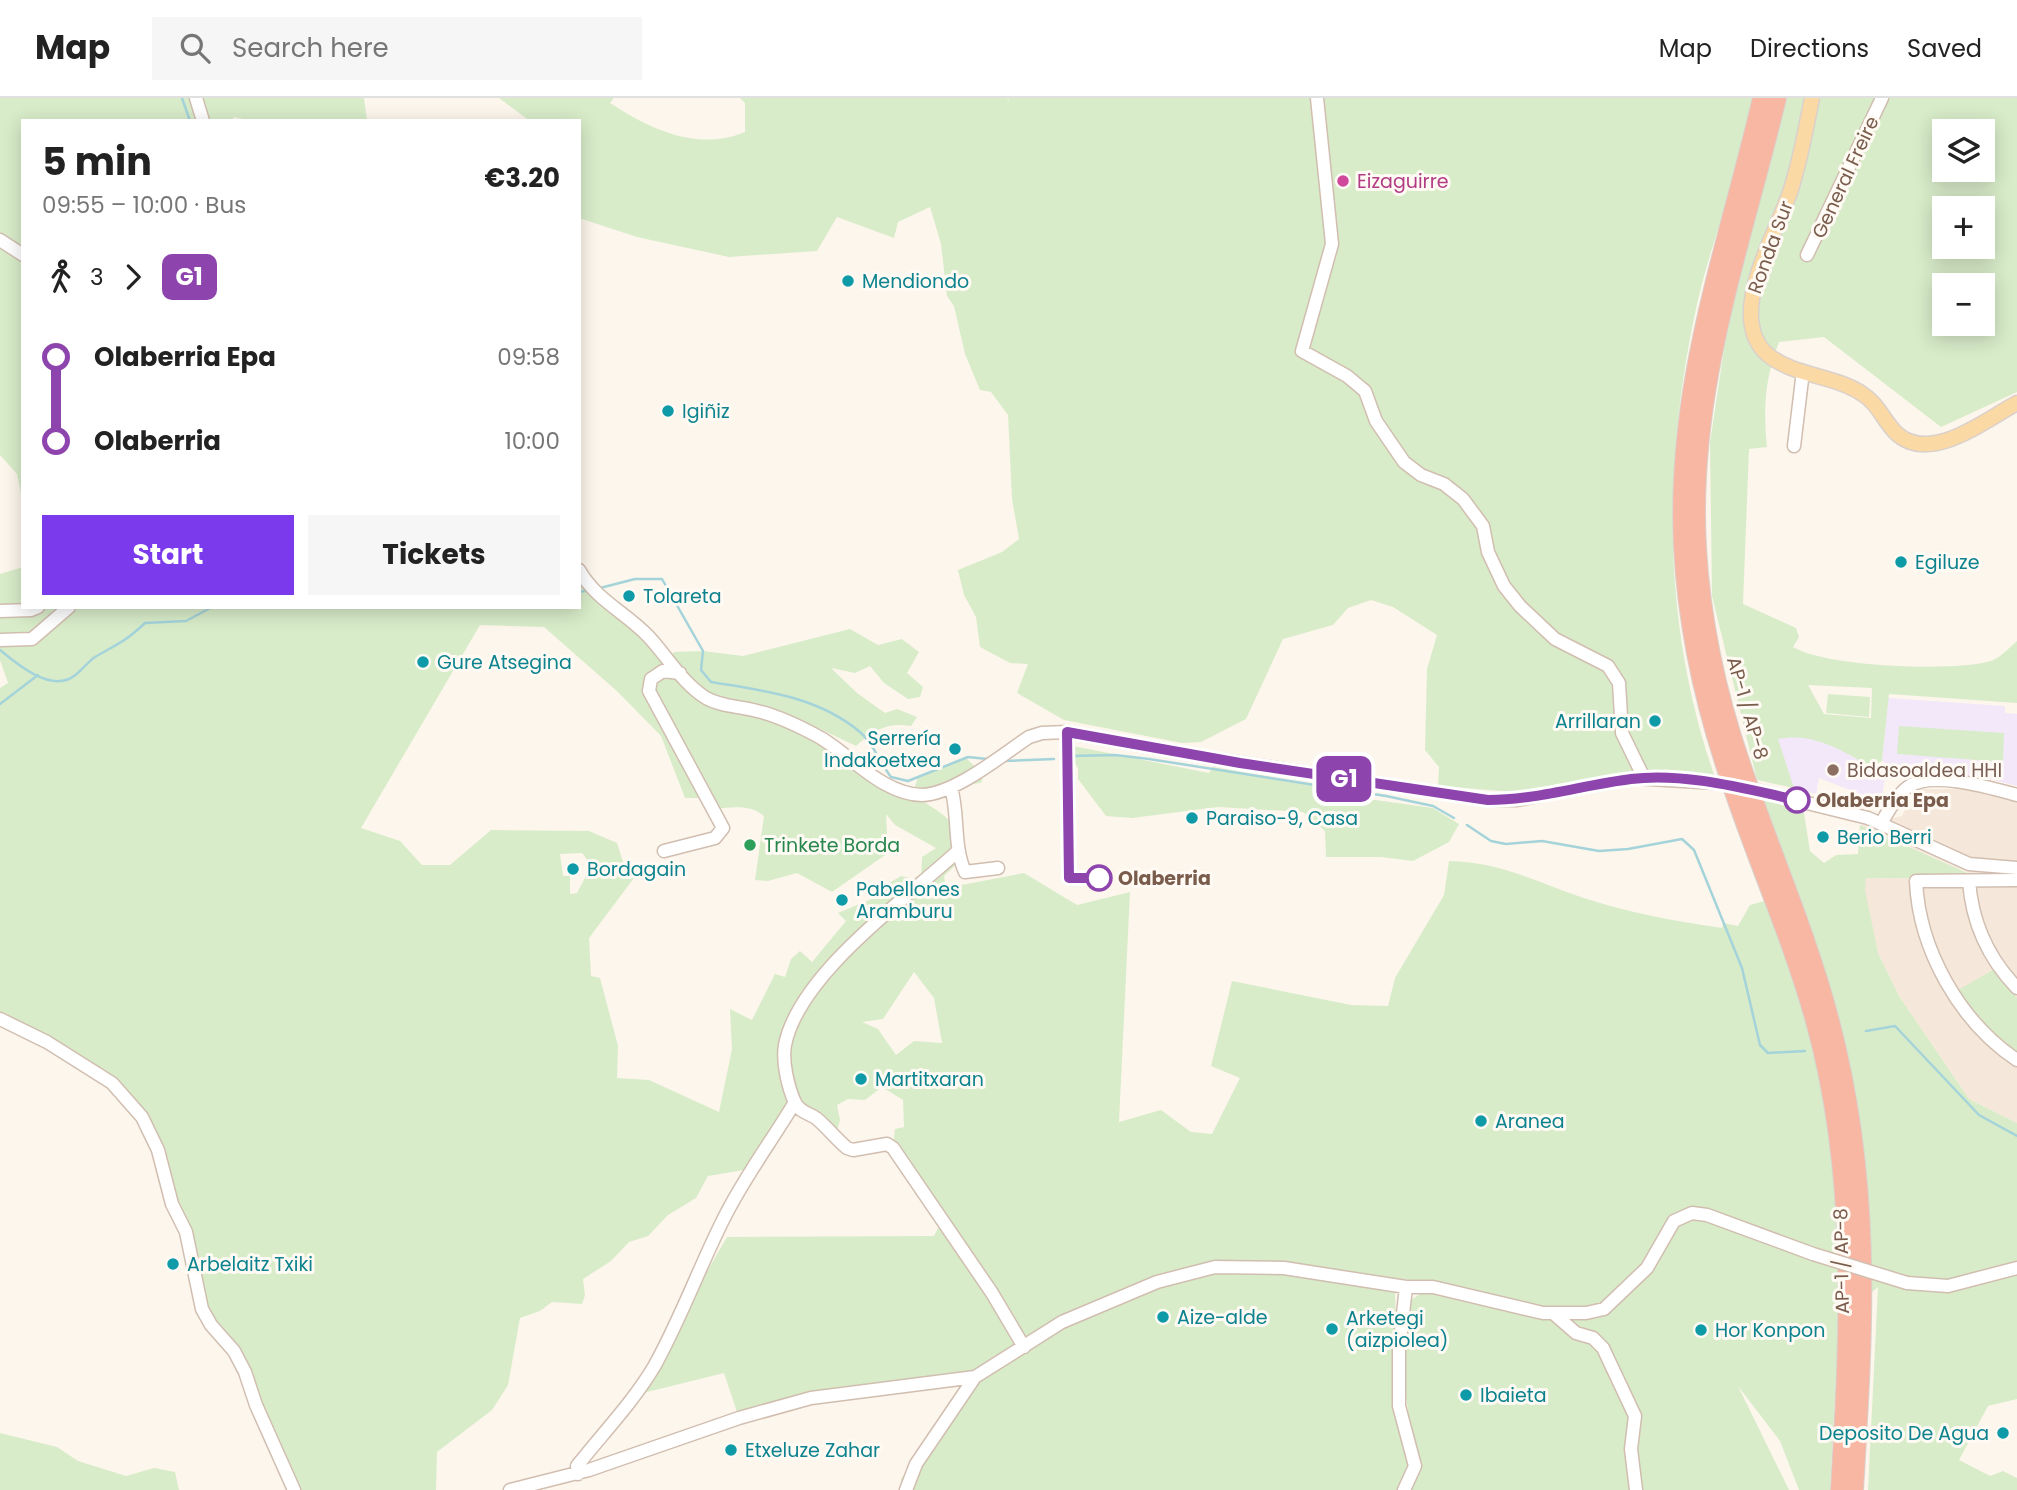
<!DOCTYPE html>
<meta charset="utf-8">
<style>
:root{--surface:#fff;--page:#f6f6f6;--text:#222;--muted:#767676;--line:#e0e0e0;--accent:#7c3aed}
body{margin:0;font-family:Poppins,sans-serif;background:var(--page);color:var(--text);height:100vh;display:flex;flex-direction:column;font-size:26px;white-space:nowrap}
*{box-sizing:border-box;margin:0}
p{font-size:23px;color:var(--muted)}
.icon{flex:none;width:38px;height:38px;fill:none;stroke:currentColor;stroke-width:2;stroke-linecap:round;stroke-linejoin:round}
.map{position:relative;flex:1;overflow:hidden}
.sheet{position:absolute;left:21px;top:21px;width:560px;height:490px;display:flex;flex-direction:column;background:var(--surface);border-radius:0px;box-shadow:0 4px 18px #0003}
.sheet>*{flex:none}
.badge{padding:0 14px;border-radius:10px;font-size:24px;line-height:46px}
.buttons{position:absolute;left:1932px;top:21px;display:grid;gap:14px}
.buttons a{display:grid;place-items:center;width:63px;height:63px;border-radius:0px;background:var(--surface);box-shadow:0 4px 18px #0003;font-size:35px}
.map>.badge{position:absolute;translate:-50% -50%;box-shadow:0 0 0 4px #fff}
.legs{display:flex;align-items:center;gap:10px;height:77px;padding:0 21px;font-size:23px}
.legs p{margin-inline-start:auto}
.summary{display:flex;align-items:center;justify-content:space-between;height:119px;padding:0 21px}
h1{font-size:38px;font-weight:700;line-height:52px}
.cta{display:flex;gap:14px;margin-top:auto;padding:14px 21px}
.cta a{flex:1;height:80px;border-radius:0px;background:var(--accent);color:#fff;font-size:28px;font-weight:700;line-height:80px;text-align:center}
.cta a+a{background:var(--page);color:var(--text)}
ul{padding:0 21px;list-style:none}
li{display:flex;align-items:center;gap:24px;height:84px;font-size:26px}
li i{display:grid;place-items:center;width:10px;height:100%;margin:0 9px;background:currentColor}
li i::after{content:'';width:18px;height:18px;margin:-9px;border:5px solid;border-radius:50%;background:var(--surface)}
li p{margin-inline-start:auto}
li:first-child i{background:linear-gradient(#0000 50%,currentColor 0)}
li:last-child i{background:linear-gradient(currentColor 50%,#0000 0)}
header{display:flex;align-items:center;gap:42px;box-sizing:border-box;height:98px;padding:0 35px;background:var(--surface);border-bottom:2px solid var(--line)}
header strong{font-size:33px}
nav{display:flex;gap:38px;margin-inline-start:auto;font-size:24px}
.search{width:490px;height:63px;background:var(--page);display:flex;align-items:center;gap:18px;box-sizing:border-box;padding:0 24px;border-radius:0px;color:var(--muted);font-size:26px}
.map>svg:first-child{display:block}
</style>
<header>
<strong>Map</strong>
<div class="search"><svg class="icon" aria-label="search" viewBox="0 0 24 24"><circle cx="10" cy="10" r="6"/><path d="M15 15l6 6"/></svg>Search here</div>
<nav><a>Map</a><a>Directions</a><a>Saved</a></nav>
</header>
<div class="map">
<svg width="2017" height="1392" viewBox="0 0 2017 1392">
<rect width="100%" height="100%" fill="#fdf6ec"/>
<path fill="#f5e8da" d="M1921,691h49l47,11v323l-48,-24 -70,-103 -21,-43 -14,-63 1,-12 118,1 -123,-54 42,-9 9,-18z"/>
<path fill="#f3e8fa" d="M1888,600l117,8v7l12,1v72l-39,-10 -77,-6 -19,-9z
M1797,637l36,10 53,28 -5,29 -62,-24 -3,16 -22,-6 -17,-49z"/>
<path fill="#d8ecc9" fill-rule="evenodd" d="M0,0h364l3,23h-115l-18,-4 -2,4h-209v381l-6,-28 -17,-19z
M499,0h115l-4,5c40,26 87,49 135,29v-29l-5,-5h267l3,4 -2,-4h746c-13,75 -45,145 -60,220 -32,155 -31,315 23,465l-86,-11 -117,20 -76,-6 1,-19 -14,-17 2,-81 10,-34 -44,-28 -22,-7 -23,8 -15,17 -50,14 -37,80 -45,23 -19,1 -118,-23 -47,-27 11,-29 -18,-1 -30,-16 -4,-30 -12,-22 -6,-25 44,-18 17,-13 -7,-40 -4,-84 -17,-23 -11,-2 -15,-36 -11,-48 -7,-10 -6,-52 -11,-37 -32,15 -4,16 -57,-21 -20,34 -88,6 -92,-20 -58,-19v-97h-49z
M1784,0h233v294l-76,35 -117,-90 -45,5c-14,36 -16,66 -12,105l-18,2 -6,155 53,24 3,9 -6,10c32,20 162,25 198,14 9,-3 19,-14 26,-20v62l-128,-9 -7,67 -11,6c-30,-17 -58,-35 -93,-28l16,49 -37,-8 -45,-184 -2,-153 20,-134zM1944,33h39v39h-39zM1944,110h39v39h-39zM1944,187h39v39h-39zM1808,587l64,3 -1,30 -47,-4z
M23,469v40h451l3,3v-3h102l1,-23 69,58 16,20 9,-10 29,-1 40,5 107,-27 28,16 24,-6 17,13 -12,21 16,14 -3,10 -12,2 -24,-16 -14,-17 -15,7 -24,-5 26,25 28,20 12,-4 20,8 -6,9c-24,-4 -37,4 -55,20l-61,-29 -1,11 93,64 24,7 7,-22 48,-19 18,17 -3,8c-17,0 -37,16 -57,19 34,21 29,21 35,60l-15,14 2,12 78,-15 53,32 53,-13 -11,230 42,-12 30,22 21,2 28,-56 -29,-12 21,-85 119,24 37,1 7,-28 49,-83 5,-34c52,1 87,21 135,37 45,15 91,23 138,30l1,-5 15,3 12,-21 25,-7 -19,-104 46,7 8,50 14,12 12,-8 22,-1 2,-29 112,50 15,4 -121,-1 -1,12 13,63 21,43 70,103 48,24v276l-29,7 -29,54 31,16 13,-5 14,7v12h-149l10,-203 -39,33 -9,170h-31l-19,-49 -42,-55 51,104h-888v-11l73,-101 -163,20 -72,20 -15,-45 -89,22 92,-158 207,-1 8,-16 -49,-72 2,-19 9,-2 -1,-27 -21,-13 -17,13 -17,-1 -11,6 3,15 -4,15 -43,-34 -40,60 -9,9 -36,6 -12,22 -28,17 -20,21 -19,6 -18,19 -28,18 2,16 -3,9 -30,-2 -12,9 -20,7 -12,67 -16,25 -55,42 -1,38h-136l-66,-139 -23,-26 -53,-175 -46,-67 -112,-62v-333l8,-5 -8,-23v-86zM480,527l64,2 74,65 43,44 24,62h13l9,-7 7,18c17,-2 37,-5 50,7l-9,64 13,1 29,-8 35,19 56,-39 -2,-39 9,11 41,23 -14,9 -1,24 -20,-5 -20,12 -7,10 -36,15 8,8 -34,41 -12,-11 -9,8 -6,18 -10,-3 -23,46 -22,-11 2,40 -13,63 -70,-32 -32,-2 1,-32 -18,-68 -9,-2 -2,-38 54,-72 -17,5 -9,-28 -28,-12 -98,-1 -41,35h-28l-22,-24 -39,-13zM582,755l4,5v18l-9,17 -7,1v-18h-7l-3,-22zM914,874l20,26 8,45 -28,-2 -18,14 -18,-26 -16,-7 21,-3zM1315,1175c68,4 139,5 201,35h-26l-67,-16 -14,9 -5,81 11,79 -18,-82 -2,-91z
M1828,596l42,3 -1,20 -43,-4z
M1899,628l105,7 -1,29 -106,-8z
M1073,648l136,27 4,-6 127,22 14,8 79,11 26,16 -10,18 -36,19 -32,-4h-55l-1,-26 -22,-19 -85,-5 -86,11 -26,-2 -28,-37v-11l-8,-10z
M1993,872l24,28v54l-27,-21 -32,-41z
M0,1335l57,14 21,14 48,15 28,-8 21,4 4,18h-179z"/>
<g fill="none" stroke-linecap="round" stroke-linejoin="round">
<path stroke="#a5d3da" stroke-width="2.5" d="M182,0l8,23
M600,490l35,-9h27l41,72 -2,19 10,12c53,9 106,14 149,50 14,12 20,31 31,45l17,4 60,-24 19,2
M579,494l11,-2
M0,552c16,13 46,39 69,29 10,-4 17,-16 26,-22 22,-13 30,-15 50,-34l41,-2 26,-14
M0,606l38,-29
M1071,658l44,-1 34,4 237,37 47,10 21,12
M1004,663l50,-2
M1467,727l24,16 15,3 36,-3 57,10 29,-2 54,-10 12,11 48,118 18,77 8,8 37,-2
M1866,933l29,-5 84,89 38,21"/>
<g stroke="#d1beb0" stroke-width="15">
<path id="minor" d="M196,0l7,23
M1317,0l15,146 -30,107 45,25 18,15 11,30 28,41 17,13 23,9 19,15 20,27 5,26 16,34 16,20 35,33 53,27 11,17 3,50 22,45
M0,142l23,15
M1807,157l75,-157
M1794,348l9,-75
M579,472c17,30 46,42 69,66 19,20 34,47 58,62 16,9 34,8 51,13 22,5 44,16 64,27 30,18 63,57 101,57 33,-1 80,-40 107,-58l13,-4 25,-1 149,27 272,41h29l116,-22 84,5
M0,513l31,-1 7,-3
M0,542l32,-1 37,-32
M951,689c8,28 2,58 14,85l33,-4
M1759,693l109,27 101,46 48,4
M1881,725c7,-11 15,-27 27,-36 23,-17 83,1 109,8
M664,753l51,-13 8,-10 -74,-137 2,-12 12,-8 17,2
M958,753c-51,47 -159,123 -173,194 -3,17 3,42 10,58 5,9 13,10 21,15 11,9 20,21 31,30l6,2 34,-6 6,4 99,145 32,54
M2017,782l-101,1c3,69 44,141 101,179
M1969,783c3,42 19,77 48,107
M0,921l47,23 65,41 30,34 16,33 14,54 14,28 16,77 9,16 23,26 11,21 11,33 38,85
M1907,1185l41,3 69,-18
M1553,1215l23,20 17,5 10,10 32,68 -4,33 5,41
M578,1376l-1,-8c26,-33 57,-65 78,-101 26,-47 44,-97 68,-145 20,-41 48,-78 72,-118
M510,1392l79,-20 150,-52 72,-20 164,-21 87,-55 95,-40 58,-15 69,1 122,19h27l110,26h43l18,-4 43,-41 27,-47 18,-8 15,2 106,39
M906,1392l10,-26 59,-87
M1404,1392l11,-24 -16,-60v-57l7,-62"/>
</g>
<g stroke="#dad1cd" stroke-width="17">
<path id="major" d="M1812,0c-6,30 -11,59 -20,88 -13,45 -69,130 -24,169 26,21 65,20 93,38 17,10 22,27 35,40 34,32 89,-13 121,-30"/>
</g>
<g stroke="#dad1cd" stroke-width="20">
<path id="highway" d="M1762,0c-36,154 -87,287 -79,449 4,76 20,152 44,224 27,84 64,164 88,250 43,155 34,311 25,469
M1777,0c-36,151 -89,291 -80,449 4,74 20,147 44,217 29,86 66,169 89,257 43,164 34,303 24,469"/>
</g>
<use href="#minor" stroke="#fff" stroke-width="12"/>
<use href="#major" stroke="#fbd9a5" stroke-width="14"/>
<use href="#highway" stroke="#f7b7a3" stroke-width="18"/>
<g stroke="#d1beb0" stroke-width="15" stroke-linecap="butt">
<path id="minor-bridge" d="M1813,1156l94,29"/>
</g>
<use href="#minor-bridge" stroke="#fff" stroke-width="12"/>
</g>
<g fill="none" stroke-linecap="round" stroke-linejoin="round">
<g stroke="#fff" stroke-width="16">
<path id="line-1" d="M1099,780h-30l-2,-146 173,31 248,37c48,0 95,-15 143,-21 53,-7 115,10 166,21"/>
</g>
<use href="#line-1" stroke="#8e44ad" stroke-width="10"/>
</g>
<circle fill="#d1479c" stroke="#fffaf3" stroke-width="2.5" cx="1343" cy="83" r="7"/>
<g fill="#0f9aa8" stroke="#fffaf3" stroke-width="2.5">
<circle cx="848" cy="183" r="7"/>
<circle cx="668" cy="313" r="7"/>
<circle cx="1901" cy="464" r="7"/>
<circle cx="629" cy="498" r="7"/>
<circle cx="423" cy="564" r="7"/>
<circle cx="1655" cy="623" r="7"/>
<circle cx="955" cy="651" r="7"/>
<circle cx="1192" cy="720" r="7"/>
<circle cx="1823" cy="739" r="7"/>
<circle cx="573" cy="771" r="7"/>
<circle cx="842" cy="802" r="7"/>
<circle cx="861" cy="981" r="7"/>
<circle cx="1481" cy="1023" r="7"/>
<circle cx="173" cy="1166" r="7"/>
<circle cx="1163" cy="1219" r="7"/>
<circle cx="1332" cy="1231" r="7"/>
<circle cx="1701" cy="1232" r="7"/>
<circle cx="1466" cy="1297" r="7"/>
<circle cx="2003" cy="1335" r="7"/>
<circle cx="731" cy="1352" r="7"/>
</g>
<circle fill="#8d6e63" stroke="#fffaf3" stroke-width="2.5" cx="1833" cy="672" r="7"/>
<g fill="#fff" stroke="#8e44ad" stroke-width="3.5">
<circle cx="1797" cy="702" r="12"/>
<circle cx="1099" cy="780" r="12"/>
</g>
<circle fill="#2e9e5b" stroke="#fffaf3" stroke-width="2.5" cx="750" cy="747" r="7"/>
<g text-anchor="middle" stroke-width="6" stroke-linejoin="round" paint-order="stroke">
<g font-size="19" fill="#7a5c4d" stroke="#fffaf3">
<text transform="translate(1845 79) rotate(-65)" y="7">General Freire</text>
<text transform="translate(1770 149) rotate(-70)" y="7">Ronda Sur</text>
<text transform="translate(1748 610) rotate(74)" y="7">AP-1 / AP-8</text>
<text transform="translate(1841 1163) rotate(-91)" y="7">AP-1 / AP-8</text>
</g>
<g font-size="19" fill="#b23c85" stroke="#fffaf3" text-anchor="start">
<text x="1357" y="90">Eizaguirre</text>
</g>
<g font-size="19" fill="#0d838f" stroke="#fffaf3" text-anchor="start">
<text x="862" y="190">Mendiondo</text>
<text x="682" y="320">Igiñiz</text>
<text x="1915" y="471">Egiluze</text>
<text x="643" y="505">Tolareta</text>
<text x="437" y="571">Gure Atsegina</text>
<text x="1641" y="630" text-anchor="end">Arrillaran</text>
<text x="941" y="647" text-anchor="end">Serrería<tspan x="941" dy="22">Indakoetxea</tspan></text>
<text x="1206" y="727">Paraiso-9, Casa</text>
<text x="1837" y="746">Berio Berri</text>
<text x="587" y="778">Bordagain</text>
<text x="856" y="798">Pabellones<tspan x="856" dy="22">Aramburu</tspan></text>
<text x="875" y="988">Martitxaran</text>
<text x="1495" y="1030">Aranea</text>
<text x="187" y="1173">Arbelaitz Txiki</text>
<text x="1177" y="1226">Aize-alde</text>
<text x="1346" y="1227">Arketegi<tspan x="1346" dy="22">(aizpiolea)</tspan></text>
<text x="1715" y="1239">Hor Konpon</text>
<text x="1480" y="1304">Ibaieta</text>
<text x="1989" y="1342" text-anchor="end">Deposito De Agua</text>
<text x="745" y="1359">Etxeluze Zahar</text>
</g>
<g font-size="19" fill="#785e54" stroke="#fffaf3" text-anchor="start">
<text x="1847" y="679">Bidasoaldea HHI</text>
</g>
<g font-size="19" font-weight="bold" fill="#7a5c4d" stroke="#fffaf3" text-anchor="start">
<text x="1816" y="709">Olaberria Epa</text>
<text x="1118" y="787">Olaberria</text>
</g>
<g font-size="19" fill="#27864d" stroke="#fffaf3" text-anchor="start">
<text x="764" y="754">Trinkete Borda</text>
</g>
</g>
</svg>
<div class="buttons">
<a><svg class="icon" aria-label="layers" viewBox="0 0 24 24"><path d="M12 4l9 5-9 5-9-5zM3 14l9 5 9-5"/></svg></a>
<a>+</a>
<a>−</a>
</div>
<b class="badge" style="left:1344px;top:681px;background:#8e44ad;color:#fff">G1</b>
<section class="sheet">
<div class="summary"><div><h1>5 min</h1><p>09:55 – 10:00 · Bus</p></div><b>€3.20</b></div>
<div class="legs"><svg class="icon" aria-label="walk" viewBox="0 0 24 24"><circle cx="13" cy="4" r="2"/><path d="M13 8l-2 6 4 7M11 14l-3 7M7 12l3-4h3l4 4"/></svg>3<svg class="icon" aria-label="forward" viewBox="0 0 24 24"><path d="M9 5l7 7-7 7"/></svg><b class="badge" style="background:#8e44ad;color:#fff">G1</b></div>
<ul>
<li><i style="color:#8e44ad"></i><b>Olaberria Epa</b><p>09:58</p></li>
<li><i style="color:#8e44ad"></i><b>Olaberria</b><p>10:00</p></li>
</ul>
<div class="cta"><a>Start</a><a>Tickets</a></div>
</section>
</div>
